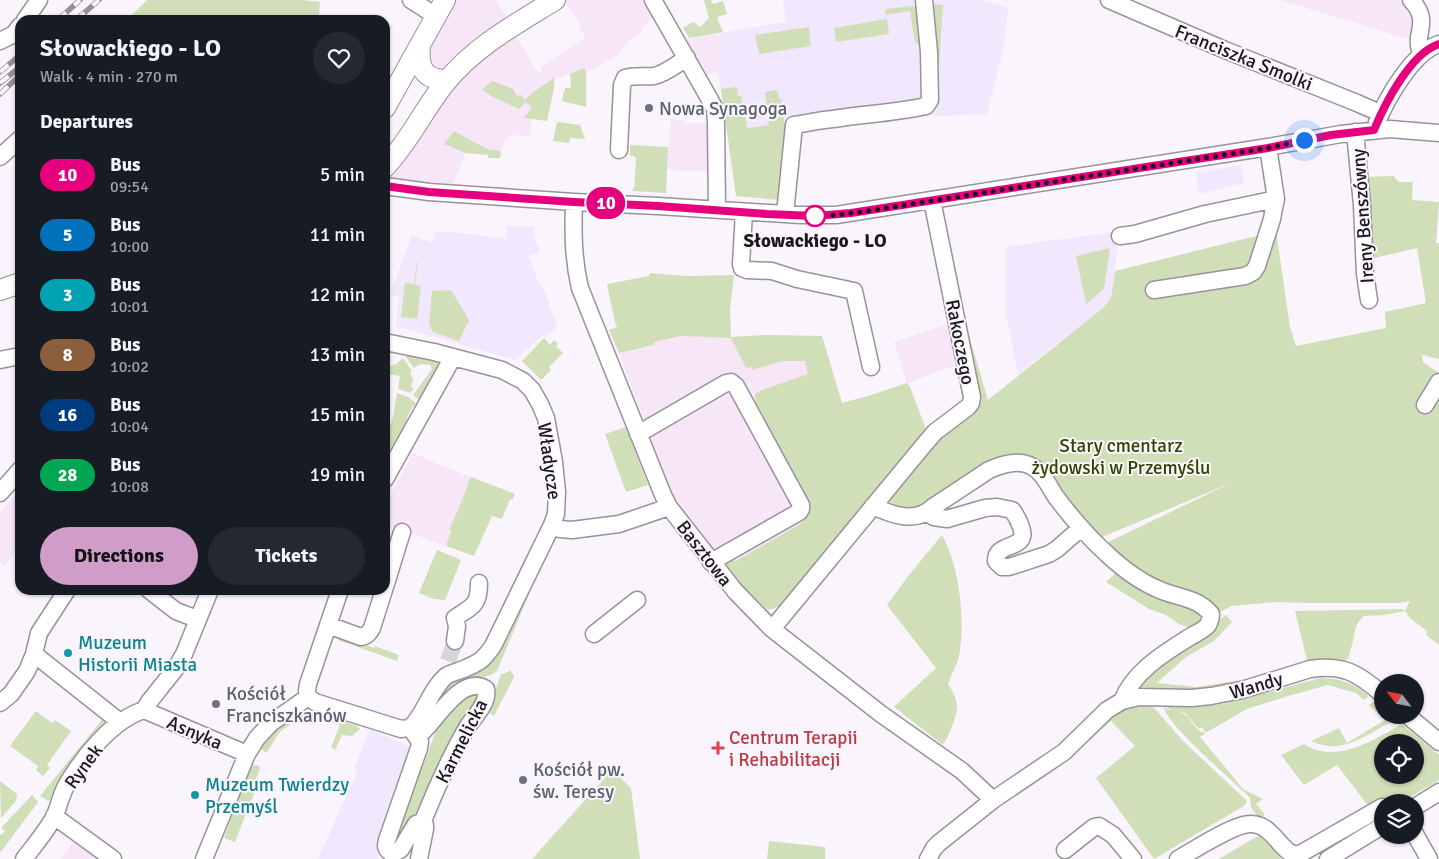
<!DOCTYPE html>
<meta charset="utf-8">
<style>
:root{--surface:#171b24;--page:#242831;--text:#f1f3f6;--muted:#9ea1a6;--accent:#d09dc8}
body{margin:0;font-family:Signika,sans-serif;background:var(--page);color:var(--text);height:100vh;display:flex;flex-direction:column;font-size:19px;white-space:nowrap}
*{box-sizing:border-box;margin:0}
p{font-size:16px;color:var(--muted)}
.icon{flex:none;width:28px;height:28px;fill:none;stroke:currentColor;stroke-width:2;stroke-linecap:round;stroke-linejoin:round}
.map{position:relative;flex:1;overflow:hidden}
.panel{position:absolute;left:15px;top:15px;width:375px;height:580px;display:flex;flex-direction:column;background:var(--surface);border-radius:15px;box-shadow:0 1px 4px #0004}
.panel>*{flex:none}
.badge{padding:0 10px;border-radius:16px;font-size:18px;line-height:32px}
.needle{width:32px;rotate:302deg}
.controls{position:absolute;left:1374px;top:674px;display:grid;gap:10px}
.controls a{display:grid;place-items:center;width:50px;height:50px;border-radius:50%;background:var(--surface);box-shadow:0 1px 4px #0004;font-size:25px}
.you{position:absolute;width:25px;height:25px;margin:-12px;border:4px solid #fff;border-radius:50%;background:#1a73e8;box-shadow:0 0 0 8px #1a73e833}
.map>.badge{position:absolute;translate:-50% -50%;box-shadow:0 0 0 2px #fff}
h2{padding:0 25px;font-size:19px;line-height:45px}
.round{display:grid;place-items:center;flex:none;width:52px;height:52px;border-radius:26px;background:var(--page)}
.overview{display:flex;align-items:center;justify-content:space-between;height:85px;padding:0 25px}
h1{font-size:24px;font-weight:700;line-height:38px}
.button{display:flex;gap:10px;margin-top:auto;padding:10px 25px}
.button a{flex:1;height:58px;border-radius:30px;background:var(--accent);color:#111;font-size:20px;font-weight:700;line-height:58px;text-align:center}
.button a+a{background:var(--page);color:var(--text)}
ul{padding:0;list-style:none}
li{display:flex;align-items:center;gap:15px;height:60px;padding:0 25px}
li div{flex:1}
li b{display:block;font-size:19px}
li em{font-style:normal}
li .badge{min-width:55px;font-weight:700;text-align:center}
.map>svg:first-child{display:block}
</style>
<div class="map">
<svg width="1439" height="859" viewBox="0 0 1439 859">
<rect width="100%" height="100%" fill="#faf4fd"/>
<path fill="#f7e6f8" d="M445,0h52l-1,2 12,17 2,9 29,45 4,-2 -3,-4 46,-29 -5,-7 -1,-5 -16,-26h89l1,16 -12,12 -1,5 -13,9 -12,14 -23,14 -7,1 -2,-3 -14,6 -21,7 -23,20 6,7 -7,10 7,1 -3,17 -15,-1 -1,1 -5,-1 -1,4h-3l-3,12 -33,-5 -13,33 -2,15 -68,-8v-19l52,-74 -16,-28z
M1280,0h122l11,14 2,11 -4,15z
M721,32l-2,40 -7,1 -14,4 -21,-35z
M671,118h6v2h6l1,3h32v48h-33l-16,-2z
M949,324l9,40 -50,19 19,49 -159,178 -21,-18 -71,-91 -4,-6 -53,-142 35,-8v-3l27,-6 50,2 34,-3 57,1 20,67 48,-13v-2l17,-5 -13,-41z
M413,453l27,12 31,12 -4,8 1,1 -19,44 4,2 -3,3 -4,11 -61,-22v-19z
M20,490v53l-4,8 -11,15 -5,-3v-51z
M76,839l23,17 -2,3h-36z"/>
<path fill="#f2e8fd" d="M783,0h196l29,8 -4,39 -17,67 -51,2 -10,-10 -132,19 -15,75 -54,-86 -7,-44 3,-37 65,-11z
M1241,165l3,18 -45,11 -3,-21z
M506,226l28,1 2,18h2l1,8 -11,3 11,27 6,9 12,35 -12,9 -1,-2 -29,26 -119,-34 3,-29 -9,-3 22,-59 3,2 18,6 2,-12 36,3 35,5z
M1120,231l-9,67 -8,10 -23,19 -19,13 -43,35 -13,-66 1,-62z
M369,731h4l36,15 2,3 -32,95 -2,7 2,8h-61l39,-87 -3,-2z"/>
<path fill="#d0dfb8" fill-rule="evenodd" d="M147,0h156l17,2 -1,15 2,3h-194z
M704,0h7l2,4 10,-3 4,13 -10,3 6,15 -34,6 -6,-10 10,-6 7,5 9,-9z
M930,4l13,1 -4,62 -2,-1 -3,-49z
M912,6l4,1 1,3 4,44 -3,-11h-3l-5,-32 -25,4v-4l1,-2z
M887,19l2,15 -53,8 -2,-14z
M809,27l2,19 -52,8 -4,-19z
M584,68l2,3v36l-24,-6 3,-13h6l-1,-14z
M554,78v10l-7,33 -23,-3 8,-10 -6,-6 -7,7 -26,-12 -11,-7 10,-9 21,8 4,7 2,1 1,-3 5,6 7,-7z
M737,87l1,9h3l6,32 22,-3 -4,-33 11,-2 2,2 1,7h2l5,33 -7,68 -43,-4 -15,-107z
M557,122l23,3 5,14 -15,-1 -1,5 -16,-2z
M454,131l33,18 14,2 -1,7h-12v-3l-22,-2 -22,-9z
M630,145l38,2 -2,46 -35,-2 3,-3 2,-29 -2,-3h-4z
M1394,176l4,6h15l-1,18 27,2 -3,41h3v116l-17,-4 1,7 16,11v272l-13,-10 1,-4 -17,-13 -5,-7 -21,4 -20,1 -4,4 -4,6 -4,19 -4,14 -5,2 -23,-1 -16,3v-2l3,-1 -12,-49 108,-2 2,2 5,-10 -12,2h-85l-39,-1 -42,4 -17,8 -53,-26 -60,-43 131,-63 -133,56 -73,-79 -109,52 -17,1 -11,-10v-4l47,-59 39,-31 3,-4 1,-5 -15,-69 2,-1 21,71 115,-92 8,-10 4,-27 161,-40 14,96 6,19 90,-18 -1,-16 41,-9 -9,-55 -42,10 -4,-2 -7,-79z
M1110,248l-6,41 -18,15 -10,-48z
M417,262h1l-3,23 6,1 -4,33 -16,-2 4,-34 9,1z
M650,273l37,3 47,-1 -4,36 1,26 34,-2 57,1 20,67 26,-7 39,-13 3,4 17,45 -145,174 -14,4 -21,-18 -22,-28 7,-4 4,1 64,-37c7,-7 12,-12 9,-22l-50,-91 -3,-7 -1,-10 7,-4 46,-16 -3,-13h-23l-29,9 -1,-3 -6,1 -15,-30 -50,-2 -27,6v3l-35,8 -10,-23 8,-3 -2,-5 -8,-38 42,-8z
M451,290l18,30 -10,21 -26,-9 -4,-8 3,-33z
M544,338l6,7 4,-5 4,4 -2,2 7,7 -14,14 2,3 -10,10 -19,-19z
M408,355l29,7 3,3 -19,36 -8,-6 19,-26 -2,-4 -10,-1 -6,4 -9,-12z
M403,358l9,13 -2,1 3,8 -2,7 3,1 -3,5 -13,-4 2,-13 -15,-2v-6l11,-4z
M397,393l11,4 8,6c-15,15 -8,40 -31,49v-18c10,-11 9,-28 12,-41z
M626,427l22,58 -22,7 -21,-58z
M471,477l44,17 -3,6 -2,-1 -8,20 -10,-3 -18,40 -28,-10 4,-12 2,-2 -3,-2 19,-44 -1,-1z
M942,535c17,31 23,81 18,115 -1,11 -8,23 -12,34 4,6 9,15 9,23 0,9 -9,31 -14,38l-49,-38 42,-39 -49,-63 22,-30z
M549,546l-52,125 -6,4 -23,7 -39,34 1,-10 18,-23 32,-17z
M437,550l24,10 -16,40 -12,-1 -14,-6z
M1120,569l79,38 7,13 -9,3 -8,5 -10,-4 -13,-9 -17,-6 -43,-27z
M1226,615l6,7 -18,19 -28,16 -29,26 40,4 49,-8v1c-35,9 -74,13 -110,7l1,-4z
M337,634l37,14 1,-2 24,9 -2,6 -59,-21z
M510,670l4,6v1l-20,39 -4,-3 -1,-4 12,-35 5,-1z
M1320,678c19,0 35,5 49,18l-5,4 -8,-7 -28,-8 -40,11 -41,13 -40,23 -3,-1 -2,-4 -3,2 -14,-16 -14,-3 -6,-4 1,-1 33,2 28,-4z
M473,692l8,4 -20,24 -41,86 -20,36 -7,2 46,-121 11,-15z
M1375,700l7,7v8h10l3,2 -8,4 2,2c-26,14 -48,32 -78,18l28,-13 8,15 38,-23 -16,-15z
M1134,704l15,1 6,4 28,32 64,60 -2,4 -3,2 -88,52 -58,-81 39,-32 -24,-25 -30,27 -2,-2 30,-31z
M1164,707c7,5 14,3 20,7 9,5 10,18 22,19l-6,4 43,52 20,10 -7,5 9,11 -6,4 -8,-12 -1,-9c-16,-17 -84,-73 -86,-91z
M36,711l16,12 3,-3 16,11 -24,34 3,3 -7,8 -7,-6 2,-4 -28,-20z
M310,712l4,1 -3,7c-11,-4 -24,6 -32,13 -5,6 -8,15 -13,20l-4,-3v-3h-1c9,-18 29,-32 49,-35z
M321,714l36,12 3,3 -8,7 -10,-1 -7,15 -4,-3 9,-22 -21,-6z
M105,716l4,3 -16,16 -19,24 -17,24 -6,16 -3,2 -8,-5z
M1402,724l37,31v25l-37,22 -11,-2 -21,8 -33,-43 -33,20 -23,-30 23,-11c32,21 69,-4 98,-20zM1382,742h33v33h-33z
M254,765l6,1 -1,2 1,1 -5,12 3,2 -23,59 -11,-4 25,-70z
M612,770l19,18 9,71h-108z
M0,781l17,13 -1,7 -15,17z
M32,795l6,7 -38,51v-19l1,1 4,-4 -4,-3z
M1263,833l18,26h-62z
M769,841l56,6v12h-58z"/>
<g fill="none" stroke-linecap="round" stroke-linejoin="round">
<path stroke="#d9d3db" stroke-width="16" stroke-dasharray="16 8" stroke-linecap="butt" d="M448,661l7,-20"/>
<g stroke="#98929a" stroke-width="19">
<path id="minor" d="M411,0l25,16
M653,0l56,98 6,11 1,14 1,87
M1109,0l116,50 132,53 23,10
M1411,0c22,23 0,35 11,54
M25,20l14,-20
M0,41l14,-7 6,-8
M1377,122c10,-24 36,-70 62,-78
M1355,132l7,73 3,69 4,26
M619,150l3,-65 3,-7c10,-3 19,-1 29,-2 11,-2 23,-12 33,-18
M0,157l20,-18
M385,186l44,6 145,10 84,4 143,9h35l432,-68 73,-13 49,-5 49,4
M574,202c-1,29 -1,57 6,86l83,207 6,12 66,84 37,38 109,85 81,57 31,29
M744,212l-3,52 1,4 5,2 25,1 25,8 57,12 17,76
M785,214l9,-89c13,-2 26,-5 39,-6 31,-5 62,-6 93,-13l4,-6 -1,-48 -5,-52
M1120,236l15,-2 70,-20 71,-15
M1154,290l91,-14 8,-4 4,-6 15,-47 2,-11 2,-9 -8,-52
M385,342l49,10 68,18 21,11 9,9 8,14 6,14 8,44 3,30 -1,22 -4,11 -58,119c-10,16 -15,19 -33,26 -5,2 -10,3 -15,6 -16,14 -21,38 -36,52
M0,360l20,-4
M1425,405l14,-23
M638,434l88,-51 5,-1 5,4 65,119v4l-2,3 -88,50
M385,479l68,-122
M0,493l20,-23
M873,506c19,9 43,18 60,1l56,-37c14,-6 30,-11 44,-3 11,6 16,20 23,30 15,20 32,40 51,57 16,15 33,28 53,36 18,8 37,7 51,24 0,4 -1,7 -3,11 -5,6 -16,10 -23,15 -24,15 -52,33 -63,61
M927,513l7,4 13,2 38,-11 12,-1 15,3c4,5 7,11 9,17 9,24 -26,14 -25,34l6,6h7l40,-13 8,-5 24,-21
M552,525l8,4 12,1 47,-6 50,-17
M385,587l17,-55
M149,590l27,21 21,8
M328,625l33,12c6,-1 8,-4 11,-9l12,-38
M772,629l151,-183 12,-14 33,-25 3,-4 1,-6 -40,-197
M594,634l43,-34
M455,641l2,-15 -2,-8c17,-12 24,-12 24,-35
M34,654l86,68
M308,697l-1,-6 1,-7 32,-94
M308,697l7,5 86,27 9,-1
M0,703l11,-9 16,-23 7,-17 5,-21 28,-43
M144,710l5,-8 27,-34 8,-14 26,-64
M144,710l103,44
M1407,715l32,27
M412,730l8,12 -1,6 -32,92c-2,6 -1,11 5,13l6,-2 3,-2 15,-25 7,-3
M417,737c17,-12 43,-64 69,-48 3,13 -11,27 -18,37 -18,30 -32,63 -45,95l2,4v4l-6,30
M1415,807l24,-15
M54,816l59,43
M1415,834l14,25
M1065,850l29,-23 5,-1 14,9 20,24
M24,859c9,-12 25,-31 31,-44 4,-9 6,-20 11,-29 16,-28 46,-66 78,-76
M204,859l43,-105 10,-16 14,-15 37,-26
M928,859l6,-11 5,-5 54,-43 71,-48 43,-42 15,-9 17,-4 53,1 19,-2 31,-6 68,-21c33,-5 48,4 72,25
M1178,859c16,-9 56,-35 72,-35 25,-1 31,34 50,30l82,-47
M1328,859l54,-33"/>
</g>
<g stroke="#98929a" stroke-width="22">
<path id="major" d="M420,45c-2,22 3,35 27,35
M385,108l60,-108
M385,167c24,-25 39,-58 60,-84 30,-37 71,-59 110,-83
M0,290l20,-7"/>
</g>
<use href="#minor" stroke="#fff" stroke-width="16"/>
<use href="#major" stroke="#fff" stroke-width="20"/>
<g stroke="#949096" stroke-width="5.5">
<path id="rail" d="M58,20l22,-20
M76,20l23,-20
M0,72l20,-17
M0,83l20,-16
M0,94l20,-19"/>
</g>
<use href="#rail" stroke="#faf4fd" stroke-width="4" stroke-dasharray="11" stroke-linecap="butt"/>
</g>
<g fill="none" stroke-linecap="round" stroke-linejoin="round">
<g stroke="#fff" stroke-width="11">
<path id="line" d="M385,186l44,6 145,10 84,4 109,8 48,2 36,-3 417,-65 63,-13 43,-5c11,-27 37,-77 65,-86"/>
</g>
<use href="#line" stroke="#e6007e" stroke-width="8"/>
<path stroke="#1b181c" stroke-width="5" stroke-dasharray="0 9" d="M815,216l21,-1 31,-4 401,-63 36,-8"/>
</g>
<g fill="#6b7280" stroke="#faf4fd" stroke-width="2">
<circle cx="649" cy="108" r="5"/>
<circle cx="216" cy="704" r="5"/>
<circle cx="523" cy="780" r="5"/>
</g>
<circle fill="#fff" stroke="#e6007e" stroke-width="2.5" cx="815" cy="216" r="10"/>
<g fill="#0f9aa8" stroke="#faf4fd" stroke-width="2">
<circle cx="68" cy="653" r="5"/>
<circle cx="195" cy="795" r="5"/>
</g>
<path fill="#e0444e" stroke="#faf4fd" stroke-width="2" d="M715.5 740.5h5v5h5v5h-5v5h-5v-5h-5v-5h5z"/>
<g text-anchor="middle" stroke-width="4" stroke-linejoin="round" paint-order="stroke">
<g font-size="19" fill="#1b181c" stroke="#faf4fd">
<text transform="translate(1244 57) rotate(22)" y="7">Franciszka Smolki</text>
<text transform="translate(1362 216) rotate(-94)" y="7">Ireny Benszówny</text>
<text transform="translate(961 342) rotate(79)" y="7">Rakoczego</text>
<text transform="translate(550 461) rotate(82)" y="7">Władycze</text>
<text transform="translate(705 553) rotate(52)" y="7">Basztowa</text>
<text transform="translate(1256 685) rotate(-16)" y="7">Wandy</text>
<text transform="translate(195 732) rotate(23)" y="7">Asnyka</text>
<text transform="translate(461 741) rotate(-63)" y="7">Karmelicka</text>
<text transform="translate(83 766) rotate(-54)" y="7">Rynek</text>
</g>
<g font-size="19" fill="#5b616d" stroke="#faf4fd" text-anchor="start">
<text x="659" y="115">Nowa Synagoga</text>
<text x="226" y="700">Kościół<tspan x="226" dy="22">Franciszkanów</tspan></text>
<text x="533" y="776">Kościół pw.<tspan x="533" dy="22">św. Teresy</tspan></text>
</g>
<g font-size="19" font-weight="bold" fill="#1b181c" stroke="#faf4fd">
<text x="815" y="247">Słowackiego - LO</text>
</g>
<g font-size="19" fill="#324301" stroke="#faf4fd">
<text x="1121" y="452">Stary cmentarz<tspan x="1121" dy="22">żydowski w Przemyślu</tspan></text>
</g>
<g font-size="19" fill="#0d838f" stroke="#faf4fd" text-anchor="start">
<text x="78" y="649">Muzeum<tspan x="78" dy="22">Historii Miasta</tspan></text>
<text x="205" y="791">Muzeum Twierdzy<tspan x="205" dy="22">Przemyśl</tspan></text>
</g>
<g font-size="19" fill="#be3a42" stroke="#faf4fd" text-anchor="start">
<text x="729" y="744">Centrum Terapii<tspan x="729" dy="22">i Rehabilitacji</tspan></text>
</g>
</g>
</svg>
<div class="controls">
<a><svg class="needle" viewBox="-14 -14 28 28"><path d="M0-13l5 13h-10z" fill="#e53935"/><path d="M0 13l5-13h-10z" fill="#9ea1a6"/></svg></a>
<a><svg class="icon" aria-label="locate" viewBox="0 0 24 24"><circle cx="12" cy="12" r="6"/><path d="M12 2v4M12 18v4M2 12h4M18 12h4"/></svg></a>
<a><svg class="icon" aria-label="layers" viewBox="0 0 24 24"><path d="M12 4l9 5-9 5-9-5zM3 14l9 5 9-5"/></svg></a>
</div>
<div class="you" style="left:1304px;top:140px"></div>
<b class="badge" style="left:606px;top:203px;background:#e6007e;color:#fff">10</b>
<section class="panel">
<div class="overview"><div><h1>Słowackiego - LO</h1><p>Walk · 4 min · 270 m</p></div><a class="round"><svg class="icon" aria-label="heart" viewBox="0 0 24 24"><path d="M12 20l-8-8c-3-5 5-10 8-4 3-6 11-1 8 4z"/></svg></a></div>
<h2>Departures</h2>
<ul>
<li><span class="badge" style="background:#e6007e;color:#fff">10</span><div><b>Bus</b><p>09:54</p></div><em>5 min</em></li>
<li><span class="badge" style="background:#0072bc;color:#fff">5</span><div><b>Bus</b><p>10:00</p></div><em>11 min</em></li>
<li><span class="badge" style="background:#00a3b4;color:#fff">3</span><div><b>Bus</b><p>10:01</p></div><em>12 min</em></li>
<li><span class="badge" style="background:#8b5e3c;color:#fff">8</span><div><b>Bus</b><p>10:02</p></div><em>13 min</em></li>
<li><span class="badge" style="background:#003b80;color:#fff">16</span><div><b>Bus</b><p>10:04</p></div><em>15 min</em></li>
<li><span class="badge" style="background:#00a651;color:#fff">28</span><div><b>Bus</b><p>10:08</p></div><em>19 min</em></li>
</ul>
<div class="button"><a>Directions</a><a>Tickets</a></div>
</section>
</div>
